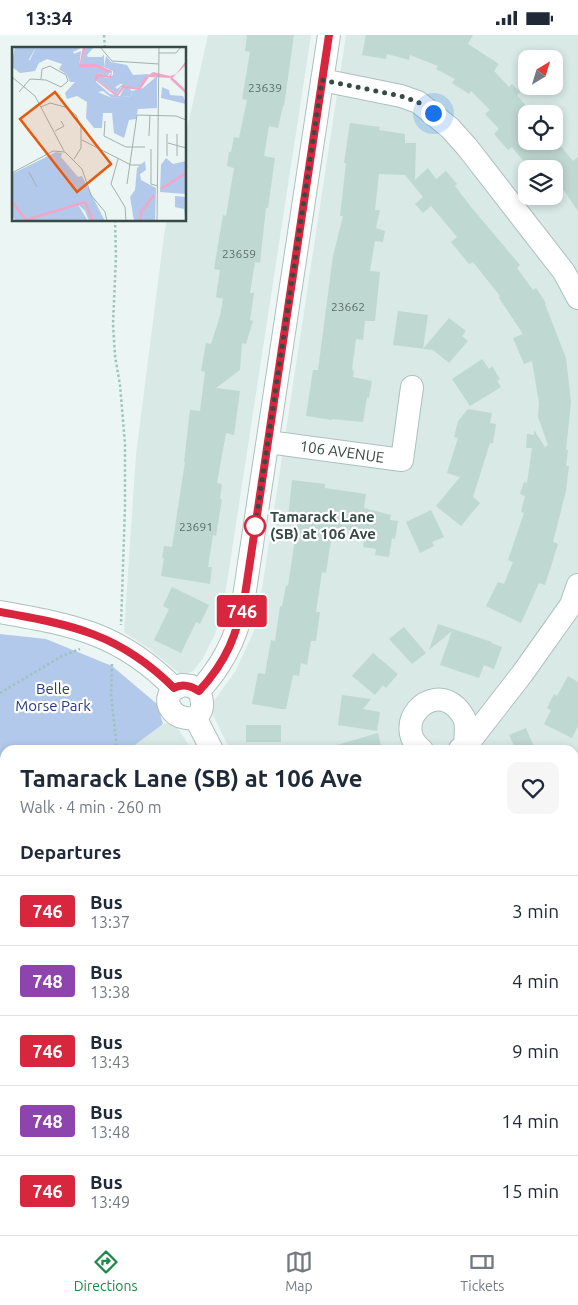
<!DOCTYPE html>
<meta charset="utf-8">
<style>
:root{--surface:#fff;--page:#f6f6f7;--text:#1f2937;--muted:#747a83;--line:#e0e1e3;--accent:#1b8947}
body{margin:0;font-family:Ubuntu,sans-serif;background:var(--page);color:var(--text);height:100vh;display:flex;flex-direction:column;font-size:19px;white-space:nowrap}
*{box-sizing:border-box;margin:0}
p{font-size:16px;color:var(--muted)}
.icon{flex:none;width:28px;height:28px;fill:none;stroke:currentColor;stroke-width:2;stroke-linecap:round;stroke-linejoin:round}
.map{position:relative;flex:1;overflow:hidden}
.side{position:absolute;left:0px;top:710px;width:579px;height:490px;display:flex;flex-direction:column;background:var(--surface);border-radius:15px 15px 0 0;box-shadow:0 2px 8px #0003}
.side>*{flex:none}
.badge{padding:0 10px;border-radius:4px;font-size:18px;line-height:32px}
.needle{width:32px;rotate:38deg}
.fabs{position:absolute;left:518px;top:15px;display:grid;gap:10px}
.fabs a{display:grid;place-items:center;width:45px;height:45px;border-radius:10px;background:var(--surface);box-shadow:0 2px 8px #0003;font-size:25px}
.you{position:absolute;width:25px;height:25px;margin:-12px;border:4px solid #fff;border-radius:50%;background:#1a73e8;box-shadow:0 0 0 8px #1a73e833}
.map>.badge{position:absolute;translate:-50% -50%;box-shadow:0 0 0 2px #fff}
h2{padding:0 20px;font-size:19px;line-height:45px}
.round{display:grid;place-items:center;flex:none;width:52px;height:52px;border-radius:10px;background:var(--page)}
.headline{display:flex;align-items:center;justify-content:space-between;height:85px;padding:0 20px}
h1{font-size:24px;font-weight:700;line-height:38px}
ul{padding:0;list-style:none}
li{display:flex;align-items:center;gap:15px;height:70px;padding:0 20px;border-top:1px solid var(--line)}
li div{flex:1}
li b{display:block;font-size:19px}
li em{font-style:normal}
li .badge{min-width:55px;font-weight:700;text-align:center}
.status{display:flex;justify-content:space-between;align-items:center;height:35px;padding:0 25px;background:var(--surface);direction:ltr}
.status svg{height:14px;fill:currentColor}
.dock{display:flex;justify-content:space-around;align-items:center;height:70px;border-top:1px solid var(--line);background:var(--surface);font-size:14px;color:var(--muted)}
.dock a{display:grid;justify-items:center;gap:2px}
.dock .active{color:var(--accent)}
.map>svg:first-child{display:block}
</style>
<div class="status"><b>13:34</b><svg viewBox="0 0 49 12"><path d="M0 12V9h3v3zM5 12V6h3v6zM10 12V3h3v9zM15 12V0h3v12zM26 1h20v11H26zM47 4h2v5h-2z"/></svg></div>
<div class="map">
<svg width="578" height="1200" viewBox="0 0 578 1200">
<defs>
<pattern id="forest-crowns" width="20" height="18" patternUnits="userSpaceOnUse" patternTransform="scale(1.25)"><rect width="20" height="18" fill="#b2c9eb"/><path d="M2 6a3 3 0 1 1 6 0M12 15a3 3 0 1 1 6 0" fill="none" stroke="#92a5c0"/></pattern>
</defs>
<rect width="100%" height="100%" fill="#eaf5f4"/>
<path fill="#d8e9e6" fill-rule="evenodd" d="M208,0h103l-89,580 -8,21 -11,22 -10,13 -7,3 -7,-1 -28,-23 -27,-18 12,-177 28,-220 3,-15h18v-82z
M346,0h232v1200h-383l1,-5h378v-480h-344l-19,-39 2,-9 22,-30 9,-19 10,-22 5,-22zM526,24h28v27h-28zM526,79h28v27h-28zM526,134h28v27h-28z
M169,686l7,5 5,7 11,17h-66v-3z"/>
<path fill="#b2c9eb" d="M0,599l46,5 66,27 45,38 6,20 -35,26h-123v480l127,5h-132z"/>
<path fill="url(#forest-crowns)" d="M0,1083l5,1v111h145l-1,5h-149z"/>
<path fill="#bfd8d1" d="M247,0h47l-10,71h-1l-5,22 -9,-2 -5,30 11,2 -7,50h-2l-6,55 -5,-1 -5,31h4l-4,27 3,1 -7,23 -4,-1 -2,27 -24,18 24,3 -6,44 -8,-2 -9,50 5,1 -2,15h2l-6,37 -3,-1 -5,32h4l-2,17 -49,-8 3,-18h-2l2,-12 8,1 13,-85h-1l6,-52 10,1 5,-39 -4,-1 5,-28 5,1 9,-28 3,-17 -7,-2 4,-27 -6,-1 9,-54 3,1 8,-48 -7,-2 2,-14h2l3,-15 5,1 8,-38 -5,-1 8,-47 -5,-1z
M366,0h107l-5,9 31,20 -5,7 15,16 3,-3 8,8 -3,3 9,11v35h28v-3l19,23 5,-4v54l-15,-22 -9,8v-28h-24l-18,-22 -4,3 -14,-16 5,-5 -14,-15 5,-4 -19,-19 -2,3 -17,-11 3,-4 -19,-10 2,-3 -28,-11 -1,5 -22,-6 -1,5 -24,-4z
M350,88l30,4 -1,3 26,4v9h11l-1,37 13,-12 8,11 10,-8 11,13 -2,2 16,21 49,58 -3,3 16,22 3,-2 10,15 -1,1 21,54 5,44 -5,48h2l-2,16h3l-3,25 -13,51 5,2 -13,41 -6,-2 -18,40 -35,-17 12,-24 6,2 9,-22 -5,-2 16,-47 -3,-1 4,-16 -5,-2 4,-12 3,1 5,-35h-6l1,-14 7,1v-5l11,17 3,-2 -10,-28 1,-14 -7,-42 -8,3 -11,-26 10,-4 -24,-36 1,-2 -27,-34 -4,2 -18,-22 6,-5 -26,-31 -8,7 -8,-9 8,-7 -18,-22 -26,-1 -4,36h5l-4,18 9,3 -2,11 -8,-1 -5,30 10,1 -5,49h-10l-2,19 -7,-1 -4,31 2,1 -1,6 19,4 -3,17 -2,-1 -4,25 -31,-3v1l-26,-4 7,-46h5l15,-114 10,-40h-3l6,-53h-2z
M398,276l30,4 -5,34 26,-31 17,13 -4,5 6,5 -19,22 -16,-13 -40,-5z
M482,324l7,10 3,-3 8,13 -3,2 4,6 -31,19 -18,-27z
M468,374l24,4 -2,10 6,1 -3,19h-3l-17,54 7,6 -19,23 -25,-20 24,-29 -13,-4 11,-35 -4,-1 4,-16z
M292,445l33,4v4l41,6 -2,14 27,7 -1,5 8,1 -3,18 -3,-1 -3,19 -14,-2 1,-6 -13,-2 2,-14 -32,-6 -7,46 -4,-1 -6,40h4l-4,29h-5l-4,24 -6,-2 -2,13 -6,-1 -7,34h-5l-29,-5 6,-31 7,1 6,-34 4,1 5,-35 2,1 4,-22 2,1 10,-67 -10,-1z
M431,475l13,27 -12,5 2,4 -14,7 -14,-31z
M172,552l37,18 -9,19 -4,-2 -15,31 -27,-13 15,-31 -6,-3z
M438,589l54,18 -1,1 11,4 -8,22 -10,-4 -5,13 -39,-13 12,-34 -23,19z
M404,592l22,26 -14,11 -23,-25z
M373,618l25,21 -12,14 -3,-3 -8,10 -23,-19z
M568,641l10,6v44l-6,12 -28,-14 7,-14 -4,-2 7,-14 3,2z
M342,660l29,4 -8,10 17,3 -3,19 -39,-6z
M246,690h35v17h-35z
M526,693l4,10 6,12h-20l-7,-15z
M378,698l4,17h-52v-3z"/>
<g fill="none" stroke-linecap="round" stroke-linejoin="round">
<g stroke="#acc1bd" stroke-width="24">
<path id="minor" d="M322,45l79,16 17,6 32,26 17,19 97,125 14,26
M268,407l134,18 10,-73
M0,577c73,13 120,21 174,76
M182,650l9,1 8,5c17,43 -44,29 -28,0z
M199,656c22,-24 36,-49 43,-81l87,-575
M195,682l17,33
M422,715c-31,-24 7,-68 34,-43 4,4 7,8 9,13 2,9 0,18 0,27l-5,2
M463,715l59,-76 49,-69 7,-20
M574,941l4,9
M178,1200l1,-5"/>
</g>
<path stroke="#9cc4bb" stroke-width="2.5" stroke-dasharray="2.5 2.5" stroke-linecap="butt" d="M104,0l1,14
M115,185l1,36 -3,68 2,32 5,29 5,59v63l-4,118
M112,629l-1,30 6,56
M0,658l62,-37 18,-7
M0,830l5,-6
M0,840l5,12"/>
<use href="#minor" stroke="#fff" stroke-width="22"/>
</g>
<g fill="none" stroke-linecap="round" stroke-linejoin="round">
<g stroke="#fff" stroke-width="11">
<path id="line" d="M0,577c73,13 120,22 174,76 9,-5 17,-2 25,3 28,-30 38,-57 46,-96l84,-560"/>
</g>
<use href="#line" stroke="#d7263d" stroke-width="8"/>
<path stroke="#374a45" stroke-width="5" stroke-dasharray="0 9" d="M255,491l-1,8 68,-454 79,16 17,6 15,11"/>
</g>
<circle fill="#fff" stroke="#d7263d" stroke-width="2.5" cx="255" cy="491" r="10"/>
<g text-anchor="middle" stroke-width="4.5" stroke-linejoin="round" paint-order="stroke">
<g font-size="12" fill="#596e68">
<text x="265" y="57">23639</text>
<text x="239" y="223">23659</text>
<text x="348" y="276">23662</text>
<text x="196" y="496">23691</text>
</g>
<g font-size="15" fill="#374a45" stroke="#fff">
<text transform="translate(342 417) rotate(8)" y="5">106 AVENUE</text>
</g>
<g font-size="15" font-weight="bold" fill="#374a45" stroke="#fff" text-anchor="start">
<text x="270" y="487">Tamarack Lane<tspan x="270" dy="17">(SB) at 106 Ave</tspan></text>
</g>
<g font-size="15" fill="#283c7f" stroke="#fff">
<text x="53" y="659">Belle<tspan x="53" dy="17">Morse Park</tspan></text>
</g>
</g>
<g transform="translate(12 12)">
<rect width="174" height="174" fill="#eaf5f4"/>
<path d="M44,105l6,1 -1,4 17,20 4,-1 -8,22 14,23h-72l-4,-5v-42zM163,149l11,1 -1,20 -1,-8 -9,-2z" fill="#b2c9eb"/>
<path d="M24,0h47l-10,5 15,26 10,14 14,6 19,-2 1,-5 11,-3 14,-12v32l-19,1 -2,10 -7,1 -5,18 -10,-5 -2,-20h-9l-1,15h-8l-8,-10 1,-16 -10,-6 -10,3 -2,-6 10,-11h-5l-3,-7 -8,-6 3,-5 -15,-5 -8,4 -4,8 -15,2 -8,-6v-6l18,-1zM94,9l5,6 16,3 6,10 16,-1 -7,9 -22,1 -7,5 -6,-11 6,-3v-4l-9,-4zM150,40l7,3 1,5 13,1 3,8 -25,-6zM35,110l12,18 6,1 3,11 14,-11 23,45h-16l-4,-10 -23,-22zM154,111l7,6 13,-3v33l-26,-2 1,-27zM133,114l1,9 -6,4 1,6 15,8 -1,33h-21l-4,-24 5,-7 2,-22z" fill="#b2c9eb"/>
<path d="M3,0h21l-9,16 -7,1 -8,-3zM74,0h8l-7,8 1,2h14l2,-3v13l-23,-3zM69,4l-2,16h15l16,5 -2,4 -11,-3 -1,9 14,12 10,2 4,-8h5l3,3 -1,5 -19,2 -9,-7 -5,1 -10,-13h-6l-9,-8 -4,-9 2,-7zM87,29l8,2 10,11 7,-6h18l-3,5 -18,-1 -4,7 -20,-14zM55,156l6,-1 3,4 -42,15 -10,-2z" fill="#b2c9eb"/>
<path d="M71,0h3l-5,17h15l16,7 -1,7 -12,-1 -2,3 20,14 6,-9 16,3 4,-9 10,-7 17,4 6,-2 10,-13v4l-14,13 -23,-1 -9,13 -16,-2 -7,9 -23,-18 3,-6 12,3 2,-3 -17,-6h-15z" fill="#f3a5c8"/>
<path fill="none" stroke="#f3a5c8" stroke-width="2.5" d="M159,31l15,14M149,142l25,-16M0,155l14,18 59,-18 8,19M128,174l1,-9 13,-17"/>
<path fill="none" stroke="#a2b1ae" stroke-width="1" d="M88,0l12,14 47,3M147,6h17l5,-6M0,30l23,19 29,55M7,45l11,-13 16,1 15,7 7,-6 -2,-6 -16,-9 -8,3 -1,10M29,60l9,-4 15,4 11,8 5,12v21l-7,11M93,74l-1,15 22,11h19M43,84l9,-5 -3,-5M137,89l1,-21M70,93l49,25h10M156,96l18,5M139,102v35l7,2M155,109v-22M165,109v-22M106,112l-7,25 14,23 1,14M17,125l8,15M0,126l41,-22 12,1 17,17 9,26 14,17 2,9M115,137l10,-69 39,1 10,4M145,174l2,-174"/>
<path fill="#e8590c" fill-opacity="0.15" stroke="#e8590c" stroke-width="2.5" d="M43,45l56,72 -34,28 -57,-73z"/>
<rect width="174" height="174" fill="none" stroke="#374a45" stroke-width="2.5"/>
</g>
</svg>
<div class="fabs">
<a><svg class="needle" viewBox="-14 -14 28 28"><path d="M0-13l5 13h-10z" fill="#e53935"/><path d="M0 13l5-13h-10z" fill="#747a83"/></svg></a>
<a><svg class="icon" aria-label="locate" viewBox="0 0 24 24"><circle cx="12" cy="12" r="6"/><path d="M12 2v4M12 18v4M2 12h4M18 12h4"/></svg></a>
<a><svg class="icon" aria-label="layers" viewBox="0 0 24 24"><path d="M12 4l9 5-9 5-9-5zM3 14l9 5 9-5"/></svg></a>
</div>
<div class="you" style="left:433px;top:78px"></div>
<b class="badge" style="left:242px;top:576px;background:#d7263d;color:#fff">746</b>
<section class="side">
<div class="headline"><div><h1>Tamarack Lane (SB) at 106 Ave</h1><p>Walk · 4 min · 260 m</p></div><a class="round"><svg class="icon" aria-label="heart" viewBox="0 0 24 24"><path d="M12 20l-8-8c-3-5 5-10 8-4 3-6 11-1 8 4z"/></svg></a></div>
<h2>Departures</h2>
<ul>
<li><span class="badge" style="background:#d7263d;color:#fff">746</span><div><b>Bus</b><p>13:37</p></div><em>3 min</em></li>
<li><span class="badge" style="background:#8e44ad;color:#fff">748</span><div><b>Bus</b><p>13:38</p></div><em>4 min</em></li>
<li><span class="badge" style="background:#d7263d;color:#fff">746</span><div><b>Bus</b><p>13:43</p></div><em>9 min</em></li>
<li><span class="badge" style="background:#8e44ad;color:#fff">748</span><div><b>Bus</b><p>13:48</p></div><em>14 min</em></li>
<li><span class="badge" style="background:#d7263d;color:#fff">746</span><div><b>Bus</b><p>13:49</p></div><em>15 min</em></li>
</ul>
</section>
</div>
<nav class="dock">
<a class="active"><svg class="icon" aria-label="directions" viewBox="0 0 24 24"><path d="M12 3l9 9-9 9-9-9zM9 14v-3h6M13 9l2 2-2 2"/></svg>Directions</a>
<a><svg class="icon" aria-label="map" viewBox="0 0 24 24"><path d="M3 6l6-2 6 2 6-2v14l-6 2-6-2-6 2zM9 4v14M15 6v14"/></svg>Map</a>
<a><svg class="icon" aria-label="tickets" viewBox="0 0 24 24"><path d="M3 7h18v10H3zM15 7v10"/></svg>Tickets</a>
</nav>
